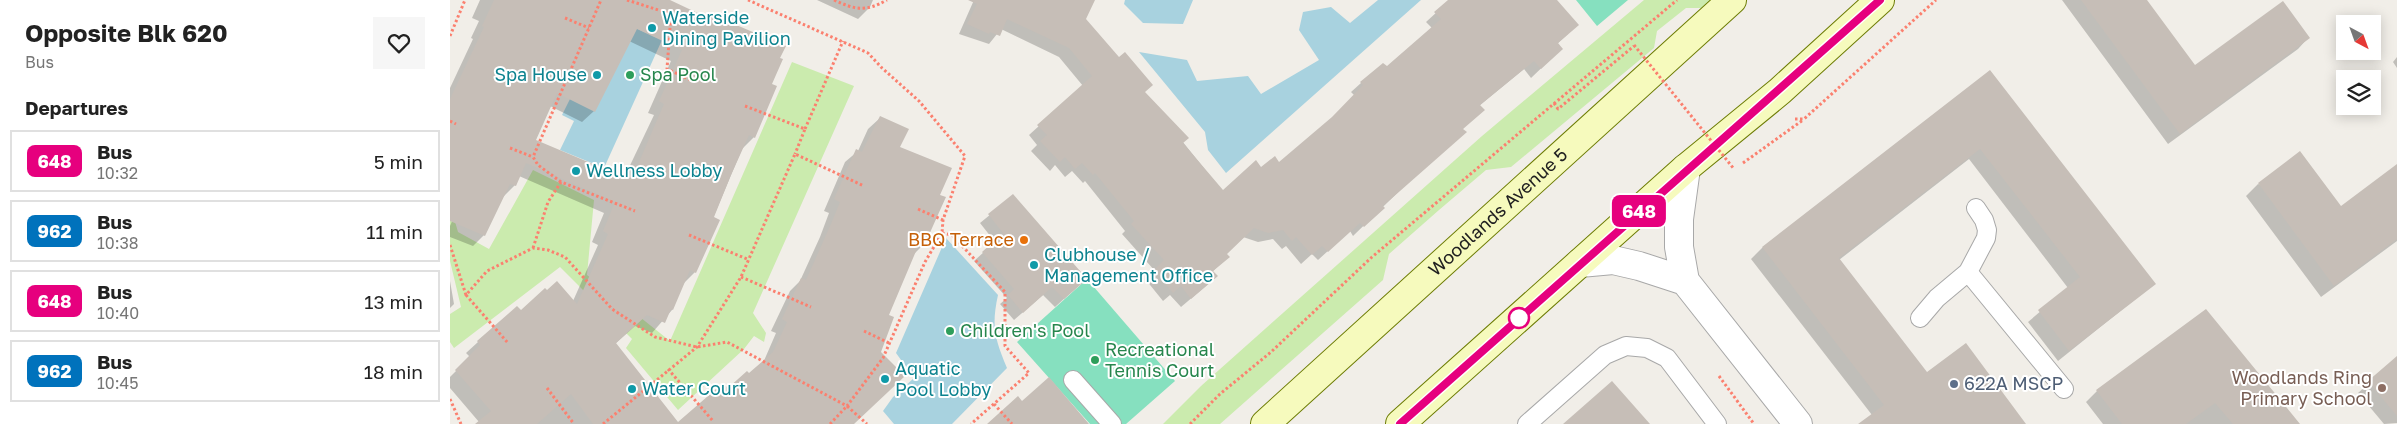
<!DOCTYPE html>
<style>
:root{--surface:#fff;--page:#f6f6f6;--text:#222;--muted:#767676;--line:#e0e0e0}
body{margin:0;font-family:"Golos Text",sans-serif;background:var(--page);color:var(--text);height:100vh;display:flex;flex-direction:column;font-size:19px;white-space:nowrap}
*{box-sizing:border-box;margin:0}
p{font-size:16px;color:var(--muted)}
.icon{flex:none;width:28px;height:28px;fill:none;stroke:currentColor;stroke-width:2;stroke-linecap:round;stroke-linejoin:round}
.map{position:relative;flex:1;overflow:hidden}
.panel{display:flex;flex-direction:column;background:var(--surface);width:450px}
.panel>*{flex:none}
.badge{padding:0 10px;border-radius:8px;font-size:18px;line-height:32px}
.needle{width:32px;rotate:139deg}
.controls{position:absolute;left:1886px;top:15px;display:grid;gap:10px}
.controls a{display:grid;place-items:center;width:45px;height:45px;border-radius:0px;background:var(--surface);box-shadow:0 2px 12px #0003;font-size:25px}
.map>.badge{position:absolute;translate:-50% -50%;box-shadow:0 0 0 2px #fff}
h2{padding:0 25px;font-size:19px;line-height:45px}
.round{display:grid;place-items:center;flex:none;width:52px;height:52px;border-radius:0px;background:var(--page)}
.head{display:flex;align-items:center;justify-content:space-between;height:85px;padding:0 25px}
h1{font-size:24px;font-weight:700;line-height:38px}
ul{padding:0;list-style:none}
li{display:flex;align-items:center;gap:15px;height:62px;margin:0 10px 8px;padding:0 15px;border:2px solid var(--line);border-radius:0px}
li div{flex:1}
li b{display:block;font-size:19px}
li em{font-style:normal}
li .badge{min-width:55px;font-weight:700;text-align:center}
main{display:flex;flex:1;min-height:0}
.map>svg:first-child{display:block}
</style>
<main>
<section class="panel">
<div class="head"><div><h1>Opposite Blk 620</h1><p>Bus</p></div><a class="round"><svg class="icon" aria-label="heart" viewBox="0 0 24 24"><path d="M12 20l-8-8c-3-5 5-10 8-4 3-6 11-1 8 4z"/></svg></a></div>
<h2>Departures</h2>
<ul>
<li><span class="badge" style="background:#e6007e;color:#fff">648</span><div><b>Bus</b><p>10:32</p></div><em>5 min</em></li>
<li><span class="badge" style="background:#0072bc;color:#fff">962</span><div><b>Bus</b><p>10:38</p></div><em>11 min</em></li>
<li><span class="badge" style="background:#e6007e;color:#fff">648</span><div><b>Bus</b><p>10:40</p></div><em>13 min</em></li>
<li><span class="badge" style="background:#0072bc;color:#fff">962</span><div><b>Bus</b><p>10:45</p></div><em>18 min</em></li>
</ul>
</section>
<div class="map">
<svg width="1947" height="424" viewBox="0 0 1947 424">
<rect width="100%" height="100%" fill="#f1eee8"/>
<path fill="#cbebae" d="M1194,0h68l-10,8h-16l-29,23 -3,17 -143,119 -25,3 -47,40 -50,44 -6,26 -163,144h-57l38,-38 281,-250z
M342,62l62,24 -101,227 13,20 -2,9 -10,-6 -10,13 -66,61 -52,-62 6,-9 -72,-72 -106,81 -4,-6v-28l11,-7 -11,-46v-57l8,28 31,17 44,-79 61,30 -7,75 83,66z"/>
<path fill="#86e0bf" d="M1126,0h52l-31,26z
M637,279l88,102 -49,43h-36l-73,-82z"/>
<path fill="#a8d2df" d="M675,0h68l-10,24 -40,-1 -19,-19z
M928,0h43l-195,173 -18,-23 -3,-18 -66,-80 48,8 10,21 51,-5 13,18 58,-34 -20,-30 4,-18 28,-5 19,16z
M159,16l53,24 -58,128 -44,-18 14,-29 -12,-6 8,-16 25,12z
M496,238l52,57c-7,32 -3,44 9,73l-55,56h-58l-11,-13 10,-14 21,-19 -18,-25z"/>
<path fill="#0003" fill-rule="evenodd" d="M30,0h186l39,17 3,-3 63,70 -17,53 -12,12 -29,69 -18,54 -12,12 -11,26 -20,23 -17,-7 -20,18 63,79 71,-48 14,-12 13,-30 -5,-2 19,-40 10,-10 20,-44 9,-24 -5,-2 21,-49 13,-11 10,-22 12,-11 19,30 40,48 -16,49 -11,11 -25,59 -34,109h-375l1,-2 -29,-34v-11l20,-20 -4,-4 12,-11 42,-30 53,-11 25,-56 -6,-3 12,-29 -85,-37 -4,9 -12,12 -19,38 -11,11 -23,-9v-11l7,-16 -7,-3v-119l23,-49 -2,-1 8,-17 -7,-3zM179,41l42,20 -23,52 6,2 -30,63 -89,-37 15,-35 32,16 12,-11z
M367,0h56l-3,7 -12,12z
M524,0h109l2,20 138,172 38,-23 18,-5 54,-46 22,-22 -4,-4 10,-9 22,-18 4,3 45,-40 -6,-6 24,-22h106l12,34 -11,10 -5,14 -21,20 -7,-9 -45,37 -17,24 -109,106 -3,-5 -32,29 -6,-6 -11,10 -15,-18 -4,3 -9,-10 -15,3 -15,-5 -17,17 2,3 -16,15 -5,13 -26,22 -11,-12 -7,6 -17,-21 9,-9 -33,-37 3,-3 -40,-50 -2,2 -11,-12 -7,6 -10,-12 -5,6 -19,-20 6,-6 -8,-10 54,-49 -24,-29 -58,-28 -12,15 -30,-10z
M1612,0h83l50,67 113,-29 -10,11 -130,95z
M1947,57v11l-4,-6z
M1540,71l164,213 -96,77 -30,-39 40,-34 -99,-129 -130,101 88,114 98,50h-165l12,-9 -121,-156 11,-11z
M1947,166v75l-76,56 -75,-101 12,-12 83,24z
M563,196l64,91 -22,20 -12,-12 -29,25 -14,-16 7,-6 -33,-37 21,-19 -15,-19z
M0,281l4,23 -4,4z
M1756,311l92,113h-195l-17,-22 11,-11z
M1947,358v65l-13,1 -26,-31z"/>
<path fill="#c6beb7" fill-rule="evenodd" d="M44,0h176l36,17 2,-4 78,33 -6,12 3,1 -11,25 5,2 -22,52 -6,-3 -18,40 -17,42 6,3 -24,53 -6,-3 -17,40 -2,-1 -6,14 -18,-8 -31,28 62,79 45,-39 5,5 19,-17 2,2 24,-21 14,-30 -5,-3 19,-41 5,2 25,-56 9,-22 -6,-3 22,-50 6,3 18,-36 29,13 -9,18 52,21 -12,27 6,2 -5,11 -17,38 -5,-2 -30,71 5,2 -13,35 24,24 -51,48h-261l-22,-30 -34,30h-62l16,-13 -36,-41 25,-25 -3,-4 40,-35 4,4 24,-22 2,2 10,-9 20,23 31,-70 -5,-3 12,-29 -89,-39 -10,23 -6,-2 -25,52 -35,-15v-122l34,-72 -2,-1zM187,29l45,21 -23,51 5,3 -31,72 -6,-2 -1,4 -90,-38 21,-47 38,19z
M518,0h127l-9,19 33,38 6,-5 28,33 -8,7 44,46 -6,5 40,47 33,-30 5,7 14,-11 4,6 53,-45 31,-32 -3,-3 23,-19 4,3 54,-47 -7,-7 14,-12h109l22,25 -21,18 5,6 -22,20 -7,-8 -54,44 5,5 -22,19 4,3 -84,74 2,2 -21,19 -4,-4 -32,29 -6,-6 -10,9 -16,-18 -4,4 -9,-11 -15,3 -14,-5 -27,26 3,3 -17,14 5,5 -27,23 -10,-13 -8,7 -19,-23 10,-10 -33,-36 3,-3 -39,-48 -2,2 -11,-12 -7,6 -10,-12 -5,5 -20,-21 7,-6 -10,-10 55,-49 -23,-28 -62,-29 -7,17 -10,-4 -1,2 -22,-10 10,-20z
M1631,0h66l48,65 88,-64 27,37 -130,96z
M1540,70l166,214 -87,67 -31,-41 42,-33 -100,-128 -141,109 88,114 39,-29 60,81h-168l26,-19 -122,-158z
M1850,151l41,55 56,-42v75l-63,47 -76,-103z
M563,194l74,85 -23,20 -12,-12 -29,26 -15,-18 6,-6 -32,-37 21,-19 -15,-19z
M1756,309l94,115h-67l-18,-21 -29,21h-64l-26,-34z
M1947,356v60l-29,-35z
M599,377l40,47h-102l31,-28 4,5z
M1162,381l38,43h-87z"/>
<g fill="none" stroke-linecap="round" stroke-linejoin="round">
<g stroke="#a8a8a8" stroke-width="20">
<path id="lane" d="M1518,272l96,117
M1470,318l17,-20 31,-26 18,-34 1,-8 -3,-10 -8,-12
M623,380l39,44
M1077,424l78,-69 21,-9 21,2 20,10 50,66"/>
</g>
<g stroke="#a8a8a8" stroke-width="30">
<path id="street" d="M1236,168l-7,51v28l6,34 113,143
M1130,263l33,-3 26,6 46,15"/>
</g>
<g stroke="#6d7c04" stroke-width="30">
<g id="secondary">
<path id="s1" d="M815,424l467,-424"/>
<path d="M950,424l286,-256 94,-77 100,-91"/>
</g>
</g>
<path stroke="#fb806f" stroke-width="3" stroke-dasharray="2.5 2.5" stroke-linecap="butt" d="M177,0l44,14 -4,55 26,12
M384,0c22,10 31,12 53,0
M115,18l24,10
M0,36l15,-36
M1104,103l4,6 76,-63
M295,106l60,23 -10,25
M1345,119h9l132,-119
M0,121l6,3
M355,129l38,-88
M60,148l23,9
M1293,163l60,-43
M111,182l-23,-17 -5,-8 68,-157
M468,209l25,11
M492,233l10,2 53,57v54l24,27 -58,51
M239,235l58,24
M0,245l16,50 21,-24 46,-23 15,2 17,7 47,52 43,28 42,10 30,-5 120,64 36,-48 42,-96 17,-29 1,-13 22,-64 -46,-55 -37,-33 -14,-15 -120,-53
M83,248l15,-46 13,-20 74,29
M291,277l70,30
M16,295l42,48
M414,331l25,12
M218,369l45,52
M1269,376l35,48
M97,388l27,36
M0,399l11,25
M544,404l18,20
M153,424l94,-77 44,-70 54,-123 69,32
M380,424l17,-18 20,18
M740,424l30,-30 51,-42 101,-95 305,-257"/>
<use href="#lane" stroke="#fff" stroke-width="18"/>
<use href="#street" stroke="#fff" stroke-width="28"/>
<use href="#secondary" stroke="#f6fabd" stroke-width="28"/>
<path stroke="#fb806f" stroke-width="3" stroke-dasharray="2.5 2.5" stroke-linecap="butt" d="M1184,45l100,124"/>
</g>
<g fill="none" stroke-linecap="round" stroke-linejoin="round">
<g stroke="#fff" stroke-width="11">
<path id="line" d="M950,424c159,-142 320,-282 480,-424"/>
</g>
<use href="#line" stroke="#e6007e" stroke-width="8"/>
</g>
<g fill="#0f9aa8" stroke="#fff" stroke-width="2">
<circle cx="202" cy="28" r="5"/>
<circle cx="147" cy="75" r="5"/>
<circle cx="126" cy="171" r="5"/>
<circle cx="584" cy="265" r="5"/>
<circle cx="435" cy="379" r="5"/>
<circle cx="182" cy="389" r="5"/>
</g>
<g fill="#2e9e5b" stroke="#fff" stroke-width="2">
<circle cx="180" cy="75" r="5"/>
<circle cx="500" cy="331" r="5"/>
<circle cx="645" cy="360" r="5"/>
</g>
<circle fill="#e8710a" stroke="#fff" stroke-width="2" cx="574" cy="240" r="5"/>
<circle fill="#fff" stroke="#e6007e" stroke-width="2.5" cx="1069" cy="318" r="10"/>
<circle fill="#5c6f8a" stroke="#fff" stroke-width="2" cx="1504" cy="384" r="5"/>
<circle fill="#8d6e63" stroke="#fff" stroke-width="2" cx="1932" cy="388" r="5"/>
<g text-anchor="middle" stroke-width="4" stroke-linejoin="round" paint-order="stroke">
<g font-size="18" fill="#0d838f" stroke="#fff" text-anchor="start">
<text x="212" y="24">Waterside<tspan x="212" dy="21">Dining Pavilion</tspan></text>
<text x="137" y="81" text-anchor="end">Spa House</text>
<text x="136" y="177">Wellness Lobby</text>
<text x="594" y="261">Clubhouse /<tspan x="594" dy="21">Management Office</tspan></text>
<text x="445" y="375">Aquatic<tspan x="445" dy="21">Pool Lobby</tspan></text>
<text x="192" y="395">Water Court</text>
</g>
<g font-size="18" fill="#27864d" stroke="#fff" text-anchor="start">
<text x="190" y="81">Spa Pool</text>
<text x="510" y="337">Children's Pool</text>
<text x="655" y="356">Recreational<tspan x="655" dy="21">Tennis Court</tspan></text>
</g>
<g font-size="18" fill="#212121" stroke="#fff">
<text dy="6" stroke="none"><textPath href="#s1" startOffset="315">Woodlands Avenue 5</textPath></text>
</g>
<g font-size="18" fill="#c56008" stroke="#fff" text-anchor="end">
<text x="564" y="246">BBQ Terrace</text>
</g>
<g font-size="18" fill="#785e54" stroke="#fff" text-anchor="end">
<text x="1922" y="384">Woodlands Ring<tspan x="1922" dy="21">Primary School</tspan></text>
</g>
<g font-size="18" fill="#4e5e75" stroke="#fff" text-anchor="start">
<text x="1514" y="390">622A MSCP</text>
</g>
</g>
</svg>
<div class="controls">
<a><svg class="needle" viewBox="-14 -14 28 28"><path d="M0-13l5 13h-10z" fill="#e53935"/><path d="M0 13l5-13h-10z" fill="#767676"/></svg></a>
<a><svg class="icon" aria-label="layers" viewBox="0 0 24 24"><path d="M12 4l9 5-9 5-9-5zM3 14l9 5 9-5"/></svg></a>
</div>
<b class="badge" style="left:1189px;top:211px;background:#e6007e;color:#fff">648</b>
</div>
</main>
